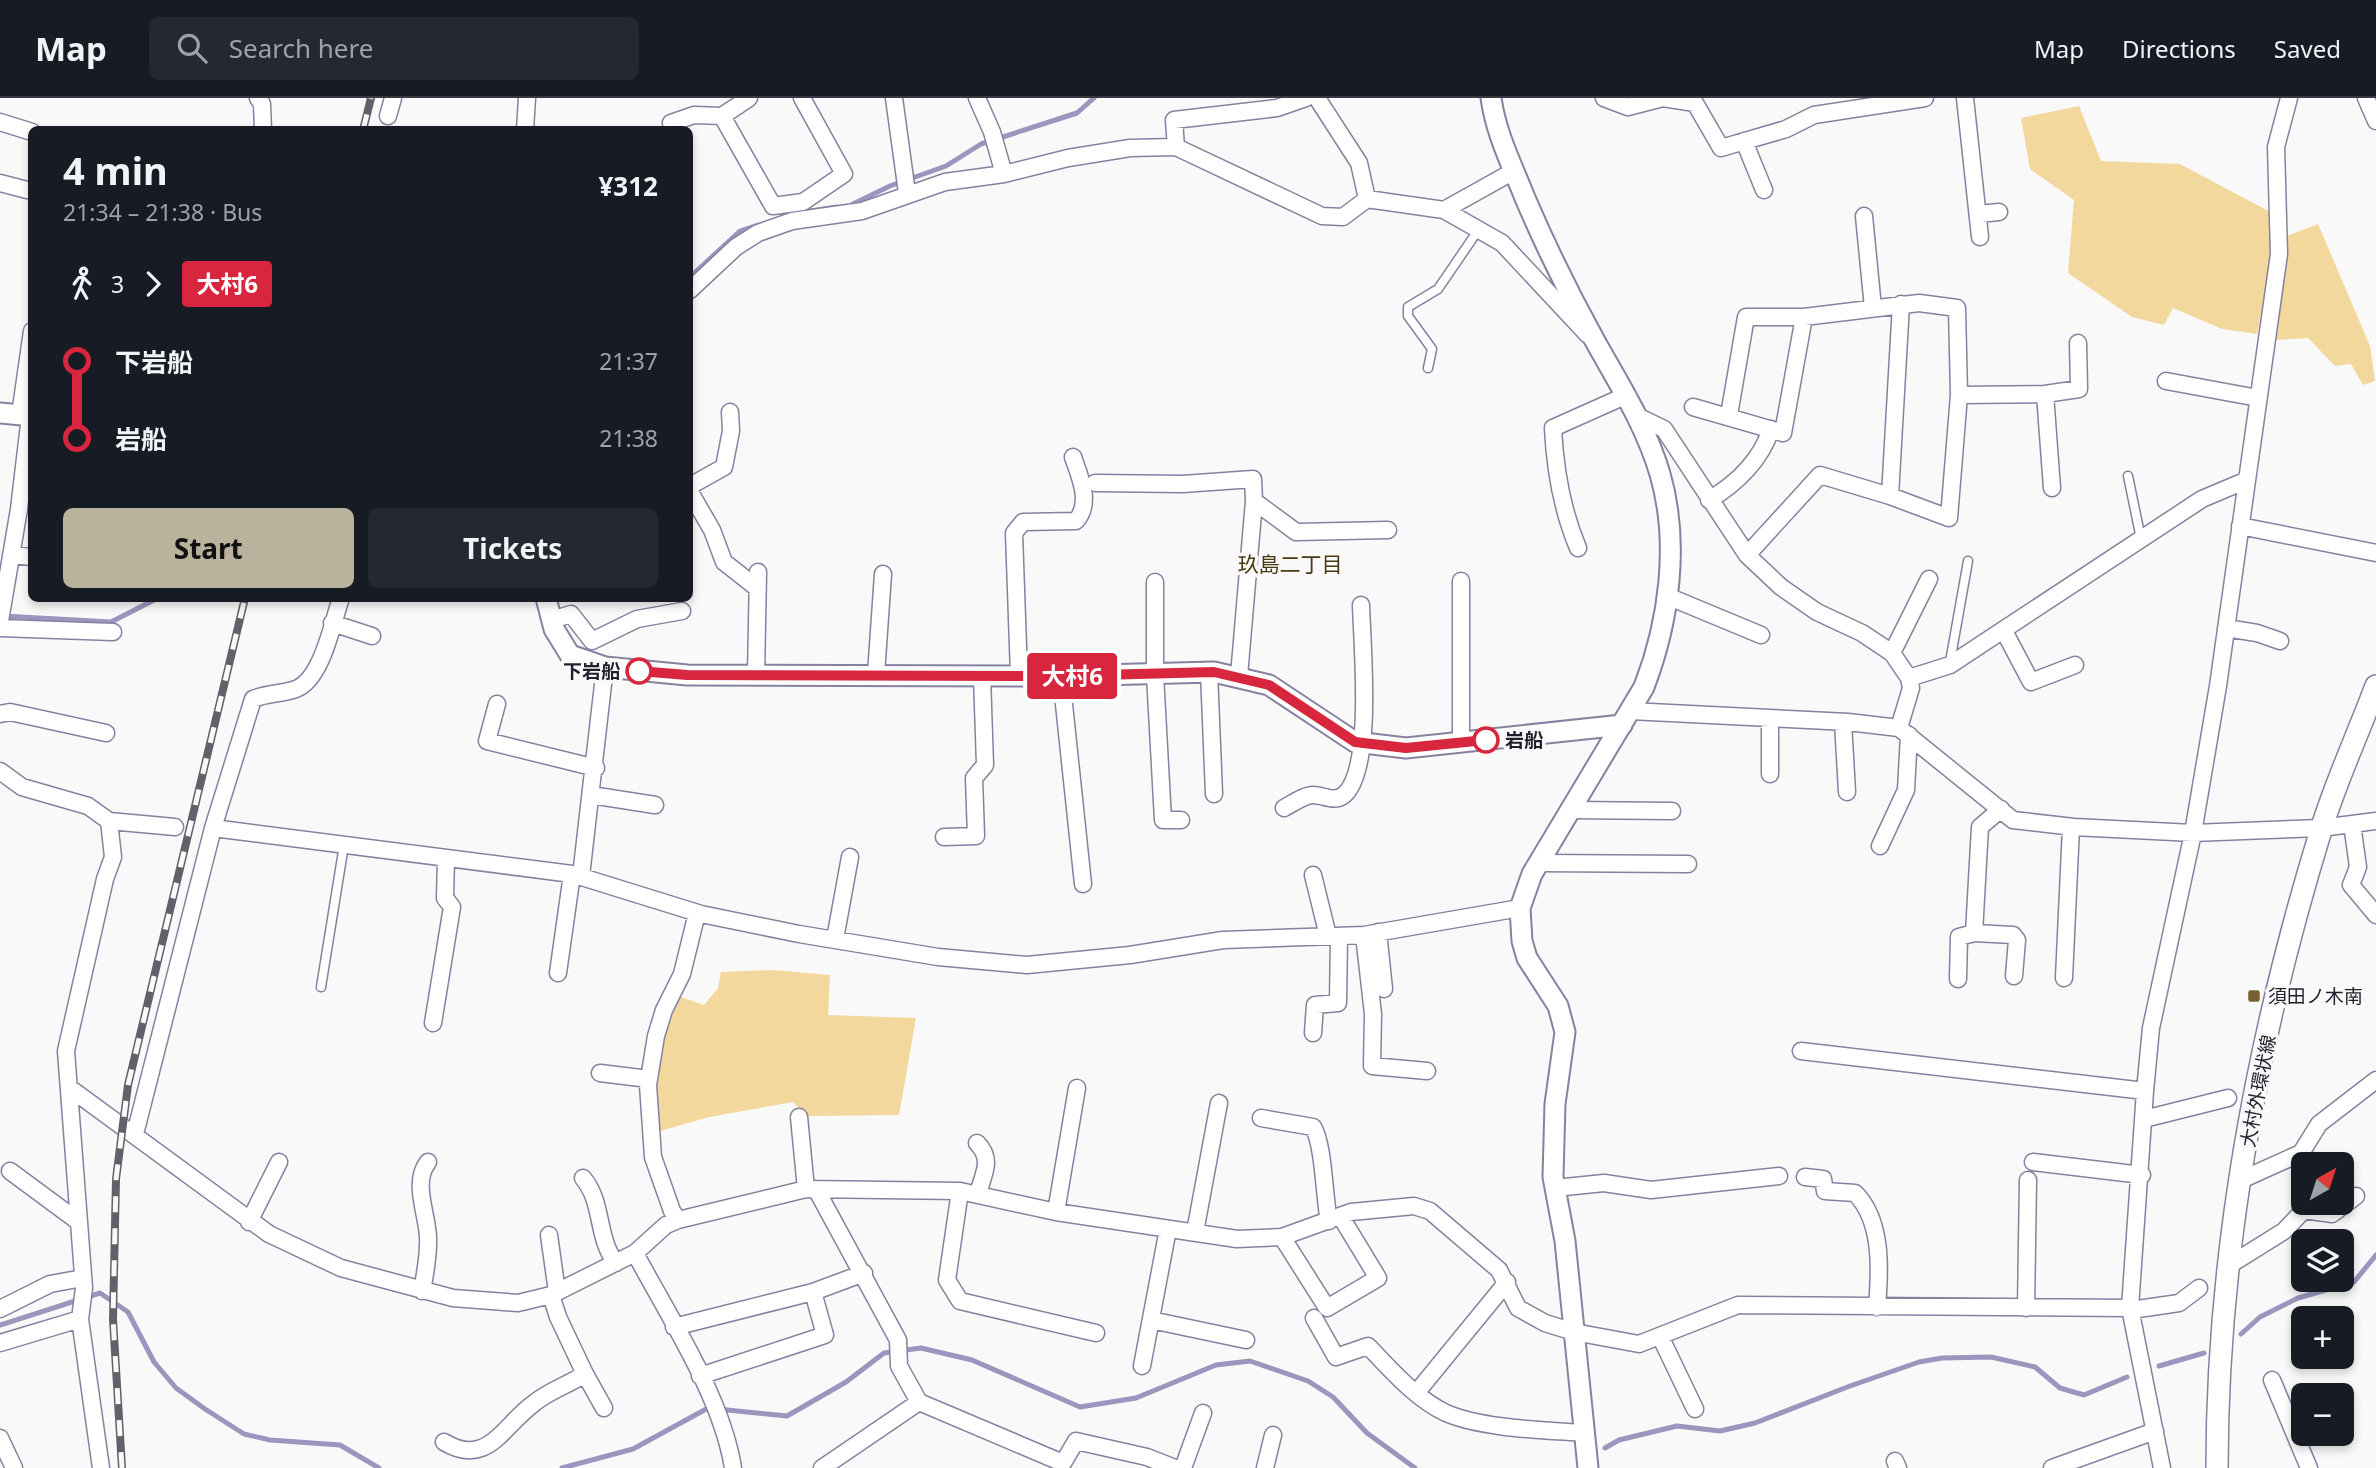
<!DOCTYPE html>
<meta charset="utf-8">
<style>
:root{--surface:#171b24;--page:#242831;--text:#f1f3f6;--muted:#9ea1a6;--line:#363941;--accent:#bab29d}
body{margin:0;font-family:"Noto Sans","Noto Sans JP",sans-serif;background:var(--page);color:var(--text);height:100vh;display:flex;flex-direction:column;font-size:26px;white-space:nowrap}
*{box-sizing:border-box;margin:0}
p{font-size:23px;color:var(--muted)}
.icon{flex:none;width:38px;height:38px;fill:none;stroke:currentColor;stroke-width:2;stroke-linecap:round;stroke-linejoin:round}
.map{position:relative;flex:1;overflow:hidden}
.details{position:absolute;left:28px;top:28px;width:665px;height:476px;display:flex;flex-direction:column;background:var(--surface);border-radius:10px;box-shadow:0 4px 10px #0003}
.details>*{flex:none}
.badge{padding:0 14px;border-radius:5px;font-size:24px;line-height:46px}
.needle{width:46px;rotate:39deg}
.fabs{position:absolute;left:2291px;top:1054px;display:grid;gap:14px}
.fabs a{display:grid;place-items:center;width:63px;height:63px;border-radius:10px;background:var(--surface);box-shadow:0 4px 10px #0003;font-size:35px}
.map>.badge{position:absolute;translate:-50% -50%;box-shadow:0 0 0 4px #fff}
.legs{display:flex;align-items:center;gap:10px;height:77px;padding:0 35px;font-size:23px}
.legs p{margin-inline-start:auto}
.head{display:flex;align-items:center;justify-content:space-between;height:119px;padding:0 35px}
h1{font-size:38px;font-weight:700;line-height:52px}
.primary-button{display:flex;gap:14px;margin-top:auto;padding:14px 35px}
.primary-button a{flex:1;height:80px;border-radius:10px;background:var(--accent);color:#111;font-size:28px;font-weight:700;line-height:80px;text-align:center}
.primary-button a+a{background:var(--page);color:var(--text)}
ul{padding:0 35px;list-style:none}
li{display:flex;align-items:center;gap:24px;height:77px;font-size:26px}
li i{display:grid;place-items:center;width:10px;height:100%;margin:0 9px;background:currentColor}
li i::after{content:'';width:18px;height:18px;margin:-9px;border:5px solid;border-radius:50%;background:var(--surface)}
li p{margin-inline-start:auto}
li:first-child i{background:linear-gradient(#0000 50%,currentColor 0)}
li:last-child i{background:linear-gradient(currentColor 50%,#0000 0)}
header{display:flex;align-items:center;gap:42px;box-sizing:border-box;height:98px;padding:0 35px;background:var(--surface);border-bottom:2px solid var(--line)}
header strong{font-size:33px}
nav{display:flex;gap:38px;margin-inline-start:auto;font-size:24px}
.search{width:490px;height:63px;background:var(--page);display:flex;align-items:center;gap:18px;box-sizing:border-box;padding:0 24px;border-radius:10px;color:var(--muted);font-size:26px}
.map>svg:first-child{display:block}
</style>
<header>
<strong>Map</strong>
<div class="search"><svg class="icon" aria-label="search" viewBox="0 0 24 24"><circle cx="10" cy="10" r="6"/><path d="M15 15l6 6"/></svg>Search here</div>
<nav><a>Map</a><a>Directions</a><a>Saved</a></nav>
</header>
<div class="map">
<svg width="2376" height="1370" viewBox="0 0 2376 1370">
<rect width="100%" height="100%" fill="#f9f9f9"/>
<path fill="#f2d89c" d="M2079,8l22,55 79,3 92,49 1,40 -16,81 -35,-5 -49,-21 -9,17 -32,-8 -64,-44 6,-73 -44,-31 -9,-51z
M2318,126l52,122 5,35 -12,4 -12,-21 -16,2 -27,-28 -35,2 14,-104z
M772,872l58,5 -2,40 88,3 -17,97 -92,1 -14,-14 -84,15 -56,16 -1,-52 8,-49 18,-36 26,9 14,-17 3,-16z"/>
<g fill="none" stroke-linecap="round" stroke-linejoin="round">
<path stroke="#9c95bd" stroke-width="5" d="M853,106l37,-18 56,-20 35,-22 96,-31 17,-15
M791,116l46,-7
M690,179l50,-46 18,-6
M3,518l108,6 47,-24
M0,1227l100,-32 28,19 26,50 22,26 29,21 39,25 26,6 70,5 39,23
M2241,1236l19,-17 38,-19 56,-16 22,-27
M2159,1268l45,-13
M1605,1350l14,-8 58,-14 43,5 35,-8 95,-37 69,-24 23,-4 49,-1 44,10 25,21 24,7 43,-18
M562,1370l71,-19 75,-41 79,8 59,-34 38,-29 37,-5 51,12 108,47 56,-9 80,-33 34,-4 58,20 25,16 34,36 48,35"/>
<g stroke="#8681a0" stroke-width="11">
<path id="service" d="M1428,270l4,-19 -24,-33v-9l30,-18 41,-60
M2128,378l13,63
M1950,564l18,-101
M321,889l23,-142"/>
</g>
<g stroke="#8681a0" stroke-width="19">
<path id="minor" d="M258,0l4,6 1,26
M749,0l-27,18 51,90 30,-4 41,-28 -42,-76
M894,0l13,95
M977,0l15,34 12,42
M1317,0l42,65 8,36
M1604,0l24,9 35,-9 32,5 26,45 65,-19 28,-14 111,-17
M1965,0l15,139
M2366,0l10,23
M388,18l5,-18
M0,24l32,10
M671,25l23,-8 28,1
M525,32l2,-32
M1744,43l20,49
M1176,49l-2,-27 103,-12 29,-10
M0,85l27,7
M1444,112l70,-39
M1978,116l21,-2
M1864,118l9,92
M690,192l46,-43 22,-14 34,-12 70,-10 83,-29 59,-8 64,-16 62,-10 46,-1 146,69 21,1 24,-18 77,11 58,33 86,92
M2166,283l92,17
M2045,296l7,94
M1959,297l86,-1 34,-5 -1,-46
M1693,309l90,26 21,-116
M20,317l12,-84
M1729,317l17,-98h58l115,-14 38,5 2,87 -10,123 -59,-22 -70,-21 -73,80
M1637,318l27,13 83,126 34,32 36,25 45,21 30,20 17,25 2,10 -12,40
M1095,385l88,1 70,-5 1,22 -15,175
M690,388l34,-19 7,-36 -1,-19
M690,394l22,38 12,32 33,26
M1890,398l11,-192
M1709,402c27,-16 52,-40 62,-71
M1254,403l42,31 92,-2
M2240,428l136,27
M1578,450c-16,-38 -23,-78 -25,-120l74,-33
M11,457l21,2
M1155,484v93l8,145h18
M1667,498l94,39
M552,522l19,-6 21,27 45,-22 45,-8
M0,523l19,-112 11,-93
M332,525l40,13
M0,530l113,4
M2226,530l31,5 23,8
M2004,533l27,51 44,-17
M1892,555l37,-74
M1209,574l5,122
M876,576l7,-100
M756,577l2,-103
M1019,577l-5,-142 9,-11 53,-1c16,-18 4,-44 -3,-64
M1061,578l22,208
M1909,580l41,-13 252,-166 45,-19
M497,606l-10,37 109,27
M1630,613l218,11 51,6 114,92 61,7 119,6 128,-5 55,-7
M0,616l10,-2 96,21
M1770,623v53
M1843,624l4,70
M1461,645v-162
M0,673l22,16 66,19 21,15 66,6
M591,697l64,10
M1284,710c8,-4 20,-13 29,-13 11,0 21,8 31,0 30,-26 18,-150 17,-190
M2001,711l-21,18 -6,106 39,2 4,5 -3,36
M1570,712l102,1
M2352,726l6,43 -7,18 25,30
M213,730l359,46 129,40 98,20 139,23 89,8 103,-10 93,-15 141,-5 156,-27
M944,739l32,-1 -2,-58 11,-13 -3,-89
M1880,748l26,-56 3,-55
M1538,765l150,1
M1313,777l15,61
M581,778l24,-209
M1378,834l6,57
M1364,837l9,79 -1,52 55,5
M835,841l15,-82
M558,875l14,-99
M2064,880l7,-151
M1958,881l1,-42 15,-4
M433,925l19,-116 -7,-9 1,-39
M1313,935l2,-28 23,-2 1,-67
M1801,953l344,40
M600,975l49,6
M71,991l198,145 72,34 112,30 65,5 33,-8 84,-42 31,-28 12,-5 128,-31 154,2 96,21 181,27 45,-2 69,-25 63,-6 16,5 69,59 19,38 27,15 29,9 65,12 99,-39 392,3
M799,1019l7,72
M1261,1020l52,9c11,18 11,70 16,94
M2144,1021l84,-21
M135,1036l78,-306 40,-129c14,-6 29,-5 43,-10 26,-10 36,-65 45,-91
M977,1045c16,16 7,30 1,50
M2033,1064l109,13
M10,1073l69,51
M1805,1079l18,2 2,12 30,2c28,28 25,78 22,114
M583,1080c21,25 13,60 33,85
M2241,1082l60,-27 18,-29 57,-44
M1555,1090l49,-5 47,7 128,-14
M816,1091l82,151 1,26 20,36 144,61 13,-22 71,16 28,11
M960,1093l-13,89 13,21 136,32
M1056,1114l21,-124
M678,1122l-6,-9 -19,-54 -5,-72 8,-49 8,-26 18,-36 15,-61
M249,1124l30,-60
M1195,1134l24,-129
M549,1137l8,57
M1282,1139l45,71 51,-30 -37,-61
M635,1155c34,64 87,144 98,215
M2228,1168l56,-35 20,-21 28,4 24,-18
M422,1193c3,-17 7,-36 6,-54 -1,-24 -16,-55 0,-75
M2026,1210l2,-128
M0,1211l50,-25 33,-6
M2131,1212l48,-7 20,-15
M1314,1220l22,39 32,-11c22,23 48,53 78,67 38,16 98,17 139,20
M1151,1222l95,20
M674,1229l139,-35 51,-19
M1660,1238l35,73
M0,1245l80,-24
M1142,1268l26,-137
M585,1276l19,34
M700,1278l125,-41 -12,-43
M2272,1282l37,88
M1417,1294l90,-110
M0,1340l14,30
M444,1344c43,26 58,-15 89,-38 15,-13 35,-19 52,-30l-27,-57 -7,-22
M1895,1363l3,7
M101,1370l-21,-149 4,-31 -18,-237 39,-172 8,-22 -4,-36
M822,1370l97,-66
M1183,1370l20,-55
M1265,1370l8,-33
M2052,1370l103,-37
M2162,1370l-32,-160 15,-217 6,-63 42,-195 25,-147 61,-432 -3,-107 13,-49"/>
</g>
<g stroke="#8681a0" stroke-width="23">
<path id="tertiary" d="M1491,0c5,36 21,67 34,100 21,49 44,96 70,143 24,43 51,85 65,133 20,69 9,148 -16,213l-112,187 -12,34 2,33 5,17 31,48 7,26 -10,72 -2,73 12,64 23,227
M0,315l32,3
M546,500l8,31 16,26 35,12 82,8 374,1 153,-4 55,13 86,57 51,6 216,-23"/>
</g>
<g stroke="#8681a0" stroke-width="24">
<path id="secondary" d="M2217,1370c0,-215 41,-433 104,-638 15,-49 37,-96 55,-144"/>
</g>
<use href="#service" stroke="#fff" stroke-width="8"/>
<use href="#minor" stroke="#fff" stroke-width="16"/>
<use href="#tertiary" stroke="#fff" stroke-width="19"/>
<use href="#secondary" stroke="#fff" stroke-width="21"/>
<g stroke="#626069" stroke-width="8">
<path id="rail" d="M363,32l8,-32
M122,1370l-9,-149 3,-140 12,-94 117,-487"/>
</g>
<use href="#rail" stroke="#f9f9f9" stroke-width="5" stroke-dasharray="16" stroke-linecap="butt"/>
</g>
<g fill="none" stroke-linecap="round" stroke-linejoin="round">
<g stroke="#fff" stroke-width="16">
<path id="line-1" d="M639,573l48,4 374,1 153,-4 55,13 86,57 51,6 80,-8"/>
</g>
<use href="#line-1" stroke="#d7263d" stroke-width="10"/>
</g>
<g fill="#fff" stroke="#d7263d" stroke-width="3.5">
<circle cx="639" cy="573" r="12"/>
<circle cx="1486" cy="642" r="12"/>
</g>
<rect fill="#766231" stroke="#f9f9f9" stroke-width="2.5" x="2247" y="891" width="14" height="14" rx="3.5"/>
<g text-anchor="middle" stroke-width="7" stroke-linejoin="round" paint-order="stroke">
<g font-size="19" font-weight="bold" fill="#211f2b" stroke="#f9f9f9" text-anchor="end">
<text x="620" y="580">下岩船</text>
<text x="1505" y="649" text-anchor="start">岩船</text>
</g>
<g font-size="19" fill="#211f2b" stroke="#f9f9f9" text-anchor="start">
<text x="2268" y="905">須田ノ木南</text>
</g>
<g font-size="19" fill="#211f2b" stroke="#f9f9f9">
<text transform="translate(2258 993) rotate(-79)" y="7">大村外環状線</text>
</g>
<g font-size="21" fill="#493911" stroke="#f9f9f9">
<text x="1290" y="474">玖島二丁目</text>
</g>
</g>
</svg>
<div class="fabs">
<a><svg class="needle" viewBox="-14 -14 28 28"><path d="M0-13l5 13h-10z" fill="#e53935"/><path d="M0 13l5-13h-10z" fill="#9ea1a6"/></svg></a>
<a><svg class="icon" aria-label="layers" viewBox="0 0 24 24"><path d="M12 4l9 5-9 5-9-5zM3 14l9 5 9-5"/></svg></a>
<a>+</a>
<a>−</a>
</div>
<b class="badge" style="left:1072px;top:578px;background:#d7263d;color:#fff">大村6</b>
<section class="details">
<div class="head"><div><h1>4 min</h1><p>21:34 – 21:38 · Bus</p></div><b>¥312</b></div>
<div class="legs"><svg class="icon" aria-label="walk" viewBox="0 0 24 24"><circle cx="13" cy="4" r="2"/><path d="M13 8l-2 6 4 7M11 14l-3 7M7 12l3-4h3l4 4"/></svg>3<svg class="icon" aria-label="forward" viewBox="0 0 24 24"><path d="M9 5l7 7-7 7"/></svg><b class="badge" style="background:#d7263d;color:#fff">大村6</b></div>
<ul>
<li><i style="color:#d7263d"></i><b>下岩船</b><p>21:37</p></li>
<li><i style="color:#d7263d"></i><b>岩船</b><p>21:38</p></li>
</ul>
<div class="primary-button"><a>Start</a><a>Tickets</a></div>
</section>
</div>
